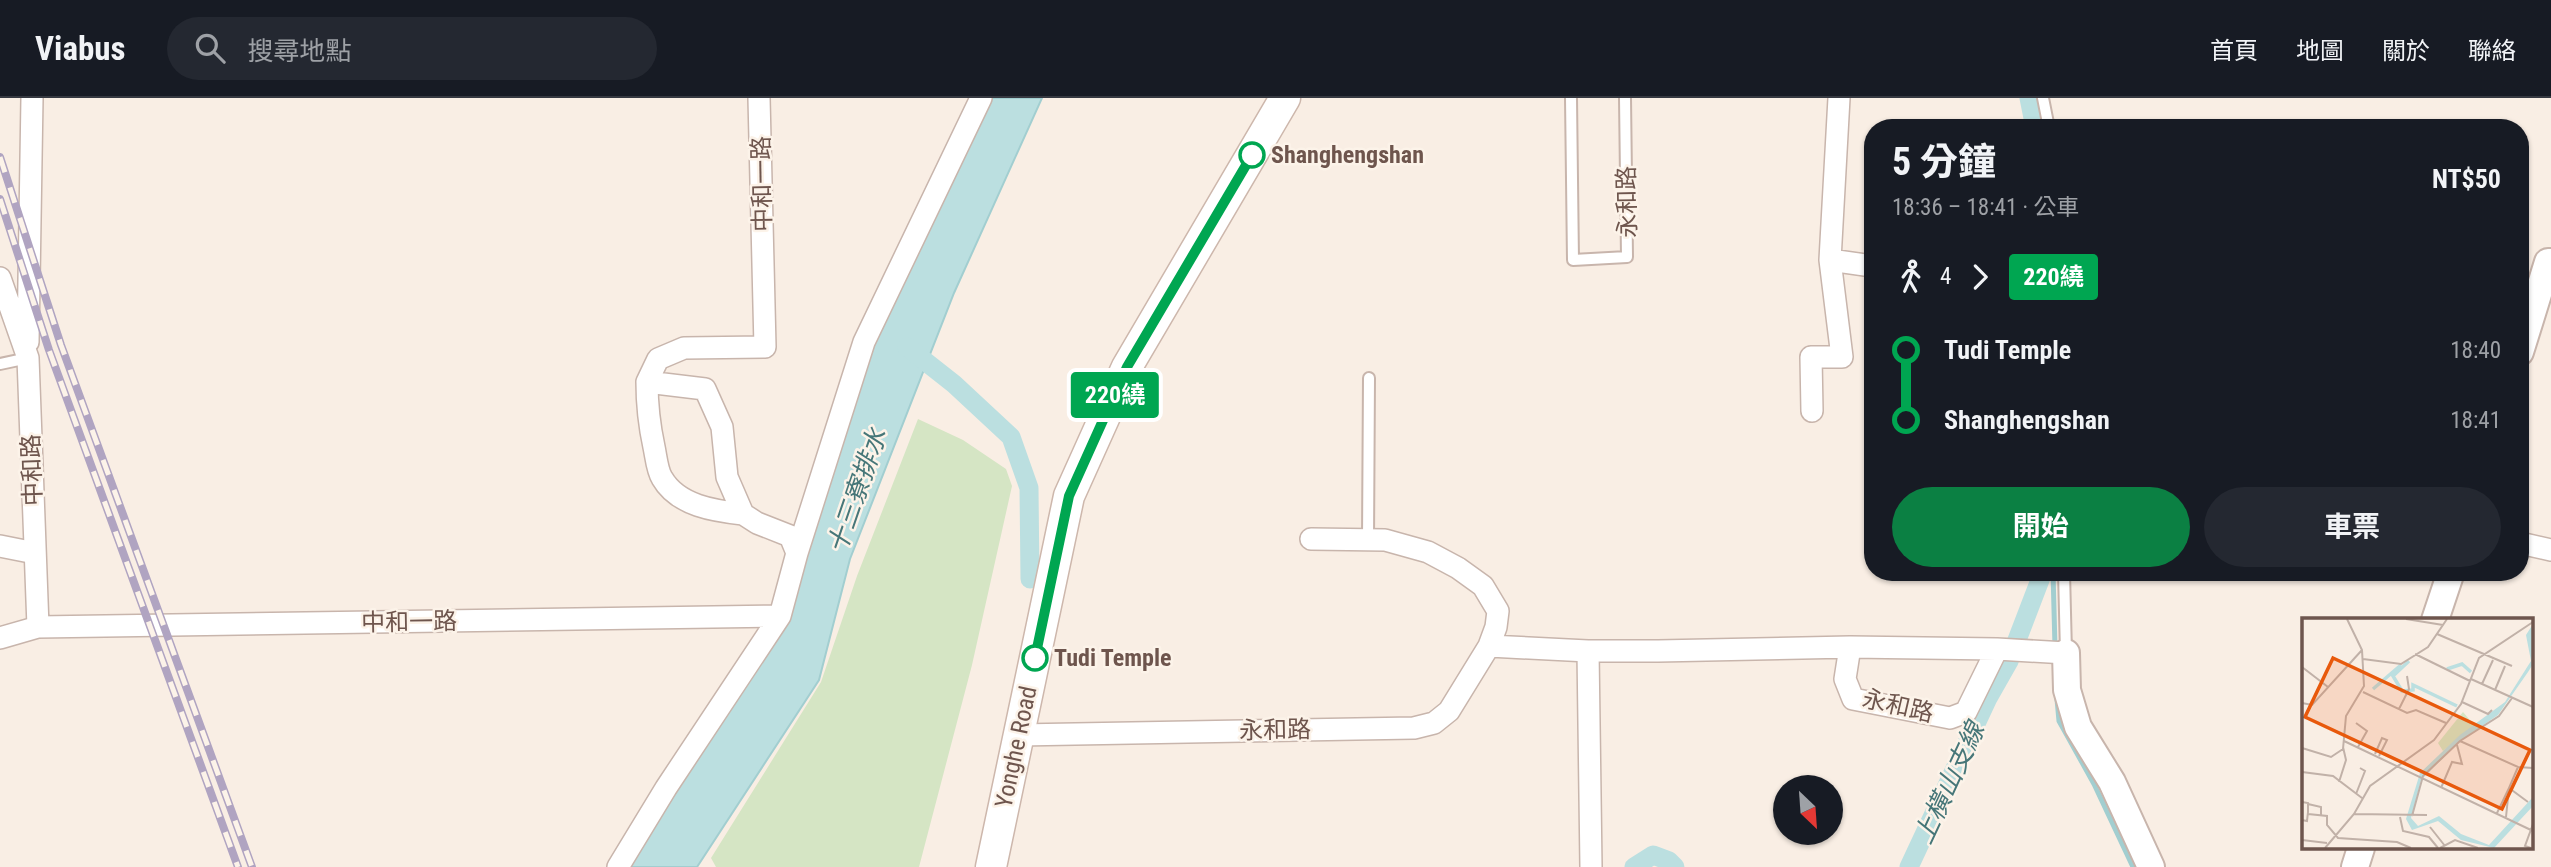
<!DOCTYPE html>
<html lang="zh-TW">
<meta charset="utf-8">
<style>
:root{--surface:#171b24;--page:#242831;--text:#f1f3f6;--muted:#9ea1a6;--line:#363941;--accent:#0b8043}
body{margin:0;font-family:"Roboto Condensed","Noto Sans TC",sans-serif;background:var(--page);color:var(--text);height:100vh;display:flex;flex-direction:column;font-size:26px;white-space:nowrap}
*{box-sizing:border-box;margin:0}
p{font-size:23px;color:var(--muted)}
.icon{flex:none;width:38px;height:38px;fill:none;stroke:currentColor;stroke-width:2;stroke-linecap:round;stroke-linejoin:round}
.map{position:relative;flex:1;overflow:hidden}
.side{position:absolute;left:1864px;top:21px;width:665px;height:462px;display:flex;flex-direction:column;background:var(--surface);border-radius:28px;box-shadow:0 2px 5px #0004}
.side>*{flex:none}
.badge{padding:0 14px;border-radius:5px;font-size:24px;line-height:46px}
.needle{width:46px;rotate:155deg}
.controls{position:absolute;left:1773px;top:677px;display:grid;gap:14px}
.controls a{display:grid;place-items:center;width:70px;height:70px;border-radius:50%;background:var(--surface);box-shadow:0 2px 5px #0004;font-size:35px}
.map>.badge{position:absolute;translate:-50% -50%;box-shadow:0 0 0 4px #fff}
.legs{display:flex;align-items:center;gap:10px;height:77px;padding:0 28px;font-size:23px}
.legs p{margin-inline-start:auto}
.headline{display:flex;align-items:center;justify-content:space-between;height:119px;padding:0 28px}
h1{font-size:38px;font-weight:700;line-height:52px}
.primary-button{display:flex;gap:14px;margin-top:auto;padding:14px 28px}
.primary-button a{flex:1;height:80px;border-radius:42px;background:var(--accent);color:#fff;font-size:28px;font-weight:700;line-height:80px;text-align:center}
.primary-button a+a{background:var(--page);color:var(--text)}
ul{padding:0 28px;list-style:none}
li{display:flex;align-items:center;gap:24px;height:70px;font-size:26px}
li i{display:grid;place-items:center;width:10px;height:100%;margin:0 9px;background:currentColor}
li i::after{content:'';width:18px;height:18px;margin:-9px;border:5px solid;border-radius:50%;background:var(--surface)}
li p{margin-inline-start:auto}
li:first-child i{background:linear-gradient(#0000 50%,currentColor 0)}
li:last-child i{background:linear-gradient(currentColor 50%,#0000 0)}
header{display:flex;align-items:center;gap:42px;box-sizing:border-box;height:98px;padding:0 35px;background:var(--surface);border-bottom:2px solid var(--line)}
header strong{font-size:33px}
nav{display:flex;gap:38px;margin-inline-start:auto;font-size:24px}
.search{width:490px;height:63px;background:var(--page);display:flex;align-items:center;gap:18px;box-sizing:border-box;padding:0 24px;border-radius:38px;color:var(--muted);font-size:26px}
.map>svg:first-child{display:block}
</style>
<header>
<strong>Viabus</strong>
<div class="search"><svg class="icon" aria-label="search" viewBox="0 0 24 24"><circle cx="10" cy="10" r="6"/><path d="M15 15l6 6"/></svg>搜尋地點</div>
<nav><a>首頁</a><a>地圖</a><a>關於</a><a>聯絡</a></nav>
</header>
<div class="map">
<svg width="2551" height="769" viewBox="0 0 2551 769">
<rect width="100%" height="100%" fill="#f9eee4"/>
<path fill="#d5e5c4" d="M918,321l45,21 43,29 6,17 -40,179 -53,202h-203l-5,-9 110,-176 36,-106z"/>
<path fill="#bbdfe0" stroke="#a2ced0" stroke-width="2" d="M989,0h53l-88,195 -104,266 -31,121 -122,187h-70l159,-248 82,-274z"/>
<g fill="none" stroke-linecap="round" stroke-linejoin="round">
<path stroke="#a2ced0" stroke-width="5" d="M2053,474l2,75
M2057,601l2,22 35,63 39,83"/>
<path stroke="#bbdfe0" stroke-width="19" d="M2029,0l6,30
M907,249l47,37 57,53 18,51 1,91
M1634,769l19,-12 16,6 6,6
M1909,769l79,-169 21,-37 34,-89"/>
<g stroke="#c8b5ac" stroke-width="14">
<path id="service" d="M1571,0l2,162 54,-3 -2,-159
M2043,0l6,30
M0,266l28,-6
M1368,442l1,-162
M2064,474l2,81"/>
</g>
<g stroke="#c8b5ac" stroke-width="24">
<path id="minor" d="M759,0l6,249 -81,1 -26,11 -11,23 58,7 17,38 5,50 16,37 14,9 33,13 7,17
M1839,0l-9,162 42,6
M0,180l28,80 10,269
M28,244l4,-244
M647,284c0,22 2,42 7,65 2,9 3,23 8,31 16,28 53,33 81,36
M1812,313l-1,-54h31l-12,-97
M1311,441l74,1 43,12 30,16 25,18 15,25 -2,16 -7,19
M2520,445l31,7
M0,448l35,7
M0,540l38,-11 742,-11
M1850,549l-5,32 8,20 97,19 16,-6 31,-63
M1588,553l3,216
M1019,637l395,-7 20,-5 15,-12 40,-65 99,5h70l192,-4 147,2 69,4
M618,769l48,-79 114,-172 17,-63 67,-211 117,-244"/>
</g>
<g stroke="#c8b5ac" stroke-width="30">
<path id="tertiary" d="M2520,254l28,-90h3
M2435,522l16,-48
M2066,555l1,37 11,37 34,55 39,85
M2355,769l6,-19"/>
</g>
<g stroke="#cdb7ac" stroke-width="33">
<path id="secondary" d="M991,769l78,-371 58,-129 158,-269"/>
</g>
<use href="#service" stroke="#fff" stroke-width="10"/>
<use href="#minor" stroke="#fff" stroke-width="21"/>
<use href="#tertiary" stroke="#fff" stroke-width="26"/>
<use href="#secondary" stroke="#fff" stroke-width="30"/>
<g stroke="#b0a4c1" stroke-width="8">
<path id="rail" d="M0,59l61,188 191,522
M0,101l49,151 189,517"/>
</g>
<use href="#rail" stroke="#fcf3e9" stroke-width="5" stroke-dasharray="16" stroke-linecap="butt"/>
</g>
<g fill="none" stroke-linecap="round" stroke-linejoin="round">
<g stroke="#fff" stroke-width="16">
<path id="line-1" d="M1035,560l34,-162 58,-129 125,-212"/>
</g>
<use href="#line-1" stroke="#00a651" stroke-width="10"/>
</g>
<g fill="#fff" stroke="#00a651" stroke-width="3.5">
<circle cx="1252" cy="57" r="12"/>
<circle cx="1035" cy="560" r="12"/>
</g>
<g text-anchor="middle" stroke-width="5" stroke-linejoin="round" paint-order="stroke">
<g font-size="24" font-weight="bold" fill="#6e554d" stroke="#fcf3e9" text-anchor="start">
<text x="1271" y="65">Shanghengshan</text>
<text x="1054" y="568">Tudi Temple</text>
</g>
<g font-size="24" fill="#6e554d" stroke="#fcf3e9">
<text transform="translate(762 86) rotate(-91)" y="8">中和一路</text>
<text transform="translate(1627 104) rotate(-91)" y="8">永和路</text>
<text transform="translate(32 372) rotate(-92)" y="8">中和路</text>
<text transform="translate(409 524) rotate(-1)" y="8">中和一路</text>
<text transform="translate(1898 608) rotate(13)" y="8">永和路</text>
<text transform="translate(1275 632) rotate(-1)" y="8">永和路</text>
<text transform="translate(1016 649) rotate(-78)" y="8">Yonghe Road</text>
</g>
<g font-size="26" font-style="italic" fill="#467678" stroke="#fcf3e9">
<text transform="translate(857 393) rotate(-71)" y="9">十三寮排水</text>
<text transform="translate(1949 685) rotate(-65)" y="9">上橫山支線</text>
</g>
</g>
<g transform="translate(2302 520)">
<rect width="231" height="231" fill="#f9eee4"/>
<path d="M161,94l11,13 -31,26 -5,-8z" fill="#d5e5c4"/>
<path d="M231,6v40l-5,8 -30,43 -38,26 -39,39 -10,38 7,8 21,-10 22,18 28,11 44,-48v9l-39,42 -33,-8 -23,-19 -26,9 -6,-11 14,-46 40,-38 45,-33 26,-41 -5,-26z" fill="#bbdfe0"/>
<path fill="none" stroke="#bbdfe0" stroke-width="3.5" d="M107,43l-16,15 9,15 11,-1v-5l44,21M145,51l15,-5 9,8M71,71l28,-24"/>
<path fill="none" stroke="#c1b1a8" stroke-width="2" d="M104,1l37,6M135,16l75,32M113,36l55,27M61,41l38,5 27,-17 19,-28M0,49l26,20M169,61l62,28M180,66l11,-24M193,72l10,-24M61,74l44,21 9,-3 30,13M160,84l26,12 4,-4M0,85l10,2 50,-55M97,91l10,-20 -2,-13M54,105l11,8 -9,16M42,123l189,90M158,123l58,26 15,1M0,130l29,9 12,-8 3,-33 18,-30 -2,-36 -15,-31M73,136l7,-16 5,2 -8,16M0,154l31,4 29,22M37,164l7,-22 -3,-13M139,170l11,-26 10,2 -5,-19M54,176l9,-23 -5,-3M0,184l6,1v9l-1,9 -5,-1M6,186l13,3v8M195,195l12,-25 19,14M6,196l19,2v9l11,13 59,4 14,6M52,196l73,1M110,198l11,-40 37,-35 39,-25 13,-18M98,199l3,14 26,6 9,11M204,199l3,-29 9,-21M128,209l15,19M0,222l25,3M23,230l29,-34 16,-28 64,-46 27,-36 18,-46 54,-36M138,230l15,-8 23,8M229,230l-6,-2 8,-22"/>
<path fill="#e8590c" fill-opacity="0.15" stroke="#e8590c" stroke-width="3.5" d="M31,40l197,92 -28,59 -197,-92z"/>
<rect width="231" height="231" fill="none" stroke="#6e554d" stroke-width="3.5"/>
</g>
</svg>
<div class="controls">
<a><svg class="needle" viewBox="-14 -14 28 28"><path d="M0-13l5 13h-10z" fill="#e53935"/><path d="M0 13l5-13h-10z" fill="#9ea1a6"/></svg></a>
</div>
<b class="badge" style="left:1115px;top:297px;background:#00a651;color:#fff">220繞</b>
<section class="side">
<div class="headline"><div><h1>5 分鐘</h1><p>18:36 – 18:41 · 公車</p></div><b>NT$50</b></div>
<div class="legs"><svg class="icon" aria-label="walk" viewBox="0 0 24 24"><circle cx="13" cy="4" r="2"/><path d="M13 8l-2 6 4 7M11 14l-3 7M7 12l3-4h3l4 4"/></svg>4<svg class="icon" aria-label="forward" viewBox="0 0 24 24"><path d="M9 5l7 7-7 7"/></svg><b class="badge" style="background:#00a651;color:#fff">220繞</b></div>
<ul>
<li><i style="color:#00a651"></i><b>Tudi Temple</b><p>18:40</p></li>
<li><i style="color:#00a651"></i><b>Shanghengshan</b><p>18:41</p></li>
</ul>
<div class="primary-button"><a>開始</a><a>車票</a></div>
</section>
</div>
